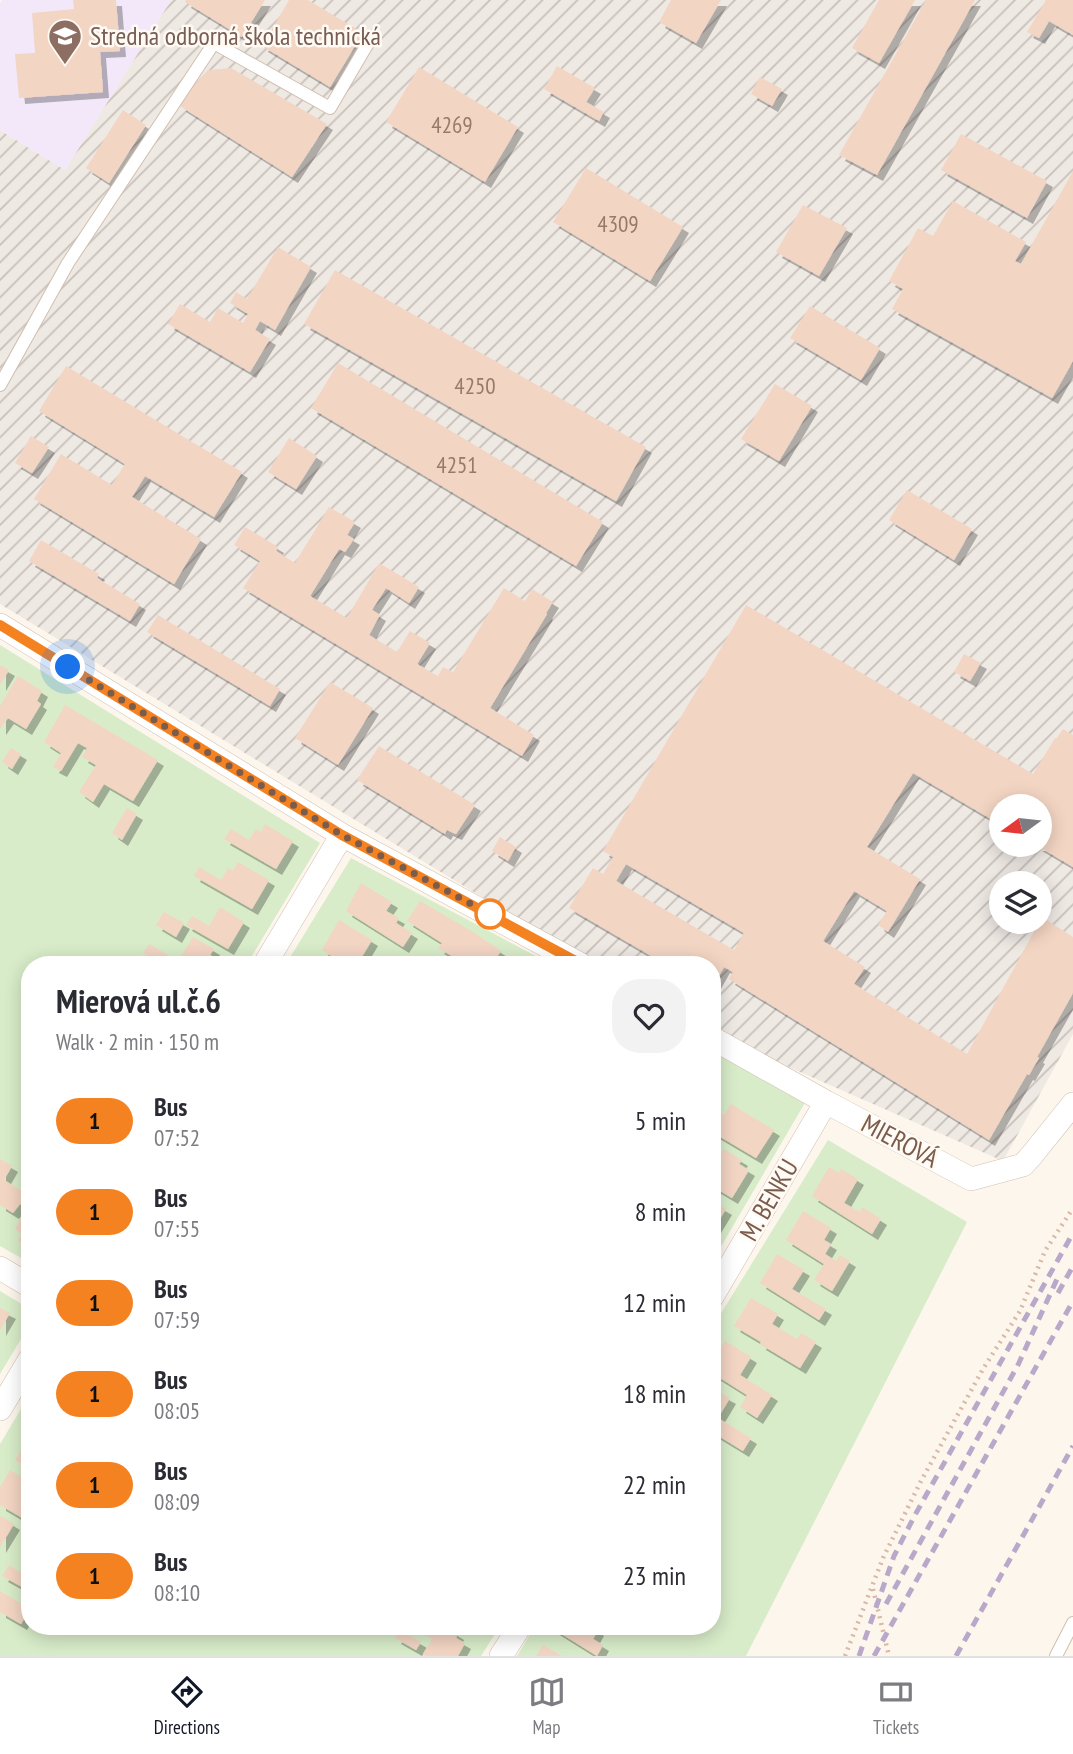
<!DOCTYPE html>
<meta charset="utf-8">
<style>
:root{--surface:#fff;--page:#f2f2f3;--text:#2b2b33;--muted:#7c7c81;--line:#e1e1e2;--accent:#111827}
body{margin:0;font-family:"PT Sans Narrow",sans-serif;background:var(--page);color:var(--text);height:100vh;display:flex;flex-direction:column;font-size:26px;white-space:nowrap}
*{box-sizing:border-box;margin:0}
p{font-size:23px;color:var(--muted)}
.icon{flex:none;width:38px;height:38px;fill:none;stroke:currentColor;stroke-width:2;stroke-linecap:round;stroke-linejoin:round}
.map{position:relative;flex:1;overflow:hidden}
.details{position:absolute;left:21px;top:956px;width:700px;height:679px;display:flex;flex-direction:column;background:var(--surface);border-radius:28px;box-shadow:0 4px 18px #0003}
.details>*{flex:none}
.badge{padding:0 14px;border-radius:23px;font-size:24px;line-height:46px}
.needle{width:46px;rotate:255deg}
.tools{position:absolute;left:989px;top:794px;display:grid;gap:14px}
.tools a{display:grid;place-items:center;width:63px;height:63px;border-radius:50%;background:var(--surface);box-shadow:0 4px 18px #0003;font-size:35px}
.you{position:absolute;width:35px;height:35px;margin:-18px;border:5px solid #fff;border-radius:50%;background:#1a73e8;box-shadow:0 0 0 10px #1a73e833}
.map>.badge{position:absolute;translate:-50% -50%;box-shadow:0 0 0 4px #fff}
.round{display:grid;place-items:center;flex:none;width:74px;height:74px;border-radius:28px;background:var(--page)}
.overview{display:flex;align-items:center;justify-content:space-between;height:119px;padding:0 35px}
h1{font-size:33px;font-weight:600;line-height:52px}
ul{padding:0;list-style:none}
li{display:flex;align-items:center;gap:21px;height:91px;padding:0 35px}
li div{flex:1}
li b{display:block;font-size:26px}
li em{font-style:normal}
li .badge{min-width:77px;font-weight:700;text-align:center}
.dock{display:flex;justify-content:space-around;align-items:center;height:98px;border-top:2px solid var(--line);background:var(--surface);font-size:19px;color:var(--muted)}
.dock a{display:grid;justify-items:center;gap:4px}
.dock .active{color:var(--accent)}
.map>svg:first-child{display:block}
</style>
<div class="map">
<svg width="1073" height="1656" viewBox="0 0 1073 1656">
<defs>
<pattern id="industrial-furrows" width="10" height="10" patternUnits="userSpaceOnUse" patternTransform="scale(1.75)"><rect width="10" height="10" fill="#efe9e4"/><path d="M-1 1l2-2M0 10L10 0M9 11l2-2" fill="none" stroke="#c7c0bb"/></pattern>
<filter id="shadow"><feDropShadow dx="6" dy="6" stdDeviation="0" flood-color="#0004"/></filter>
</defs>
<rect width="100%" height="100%" fill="#fdf6ec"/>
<path fill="url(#industrial-furrows)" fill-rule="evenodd" d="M171,0h902v1034l-70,127 -228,-100 -63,-35v-62h-110l-107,-59 -495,-301v-474l65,40zM1001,807h39v38h-39zM1001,884h39v38h-39z"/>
<path fill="#f3e8fa" d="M2,0h169l-106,170 -65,-40v-127z"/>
<path fill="#d8ecc9" d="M0,645l320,198 -73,121h-217v299l-30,-17z
M351,858l200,106h-265z
M712,1050l94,51 -94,161z
M828,1140l139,82 -221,434h-229l18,-30h177v-298z
M0,1291l30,18v15l-30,50z
M30,1394v232h470l-19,30h-481v-212z"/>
<path fill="#f3d5c3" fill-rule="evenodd" filter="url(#shadow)" d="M73,0h43l4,51 -20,1 3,40 -84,6 -4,-44 20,-1 -3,-40 42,-4z
M186,0h79l-23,37 -57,-35z
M289,0h19l55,33 -33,54 -68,-41z
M671,0h50l-25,43 -37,-21z
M879,0h36l-36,63 -27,-15z
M926,0h49l-98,175 -38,-20z
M1046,0h27v35l-24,-14 -10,17 -12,-6z
M557,66l38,22 -9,14 18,10 -5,9 -55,-32z
M419,67l99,60 -33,55 -99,-60z
M231,68l96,56 -35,53 -112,-71 11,-17 17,-19z
M760,77l22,12 -10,17 -21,-12z
M123,110l23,15 -37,58 -23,-15z
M961,134l86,47 -20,37 -86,-48z
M586,168l97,59 -33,54 -97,-59z
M1073,171v190l-21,37 -160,-89 11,-20 -14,-8 29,-53 15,8 20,-35 73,41 -11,19 6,3z
M803,205l44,23 -28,48 -43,-24z
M278,247l33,20 -36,63 -15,-9 -5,9 15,9 -20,33 -82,-48 12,-20 30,18 8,-14 25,15 5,-9 -18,-11 6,-11 11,7z
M335,270l311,177 -30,54 -312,-177z
M810,306l70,42 -19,32 -71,-42z
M338,363l265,159 -27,44 -265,-158z
M66,366l176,106 -28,45 -69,-41 -13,21 69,42 -27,45 -140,-85 27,-45 51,31 13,-21 -86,-53z
M775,384l37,22 -33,55 -38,-22z
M31,436l18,11 -17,26 -17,-10z
M289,438l28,18 -21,33 -28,-17z
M907,490l65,39 -18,31 -65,-40z
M329,507l26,15 -8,13 7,4 -9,13 -6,-3 -29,47 37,22 32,-55 40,24 -10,16 -23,-15 -14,22 8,5 -11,20 28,17 13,-21 20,12 -13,21 21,12 5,-9 10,5 51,-84 21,13 7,-12 21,13 -7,11 1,1 -57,94 44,27 -12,21 -279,-168 17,-27 -26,-16 11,-18 33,20 -2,4 19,12z
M41,540l58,34 -2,4 43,26 -10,17 -101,-60z
M746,605l287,169 22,-36 1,1 7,-10 10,6v132l-37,-22h4v-38h-39v18l-88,-52 -46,74 53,32 -32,53 -10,-7 9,-14 -33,-20 -31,50 42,26 -11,17 113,70 75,-137 31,20v56l-36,64 2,1 -10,17 -2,-1 -38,66 -260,-161 4,-7 -9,-5 -12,21v-24h-47l-96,-56 24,-40 10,6 10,-17 -10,-6zM626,864l118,69 -10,17 -118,-69z
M158,615l122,74 -10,17 -123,-74z
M964,654l17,9 -11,18 -16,-9z
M0,665l9,5 -9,15z
M18,676l24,15 -5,10 4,3 -15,25 -18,-11 -8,11v-23z
M330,682l43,26 -35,57 -43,-27z
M65,705l93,55 -25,41 -29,-17 -11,18 -14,-10 17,-27 -14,-8 5,-9 -9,-5 -17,28 -8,-4 8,-14 -17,-11z
M379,746l96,59 -19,29 -9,-4 -2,4 -88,-54z
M11,748l10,6 -9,15 -10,-7z
M127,808l10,6 -15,26 -10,-7z
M265,824l28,17 -17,28 -52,-30 7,-10 18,11 7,-11 5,3z
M500,837l16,10 -8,14 -16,-10z
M238,862l31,18 -17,29 -58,-33 5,-9 22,13 7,-12 5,3z
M361,883l31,19 -6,9 13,7 -3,5 16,10 -9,14 -57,-36z
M420,901l53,31 28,19 -9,13h-37l2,-5 -19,-11 4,-5 -35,-22z
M220,907l24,15 -16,27 -42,-24 6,-9 17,10z
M164,912l20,11 -8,14 -20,-12z
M339,920l33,20 -12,20 7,4h-23l-22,-14z
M193,937l21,12 -4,6 11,6 -2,3h-57l-19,-11 6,-9 29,17z
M731,1104l43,26 -18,28 -44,-26v-25l12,8z
M724,1149l18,11 -3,4 10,6 -17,28 -20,-12v-18z
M0,1159l12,7 -8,14 26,16v53l-12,-8 4,-7 -7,-5 12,-21 -7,-4 -7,9 -13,-8z
M829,1167l10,6 2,-4 17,10 -14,24 16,9 2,-5 19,12 -9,15 -60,-38z
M712,1201l14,8 -14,23z
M803,1211l28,17 -7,12 7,4 -6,10 11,7 4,-6 10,6 -18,30 -18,-11 10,-16 -38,-24z
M777,1254l27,16 -12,19 34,20 -7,11 -59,-37z
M751,1298l27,16 -6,10 25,15 4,-6 15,9 -16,26 -40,-24 1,-2 -27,-16z
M0,1308l10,5 -10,17z
M725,1341l26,16 -11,18 32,20 -15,23 -17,-11 7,-12 -35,-22v-12z
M712,1388l18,10 -12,20 33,20 -8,13 -31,-19z
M30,1437v32l-15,-9z
M10,1470l20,12v28l-6,9 -24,-14v-18z
M1,1516l13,8 -14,23v-29z
M9,1565l19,12 -6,10 -20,-11z
M0,1591l30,18 -9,15 -21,-12z
M431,1626h14l13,8 -2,4 9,5 -7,13h-32l-3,-2 9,-15 -7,-4z
M554,1626h41l-1,1 4,3 -5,9 10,6 -6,11 -45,-28z
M400,1630l21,12 -5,8 -21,-12z
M543,1645l19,11h-26z"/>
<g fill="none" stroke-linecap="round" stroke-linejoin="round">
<g stroke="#d1beb0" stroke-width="14">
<path id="service" d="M0,385l68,-122 146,-220 116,65 41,-70
M1056,1656l17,-33"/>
</g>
<g stroke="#d1beb0" stroke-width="24">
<path id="minor" d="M0,625l342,210 238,129
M265,964l77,-129
M712,1038l114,64 145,77 52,-14 9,-10 41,-51
M0,1268l30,18
M712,1297l114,-195
M0,1409l30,-50
M501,1656l19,-30"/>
</g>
<path stroke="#d9b8a5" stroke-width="4.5" stroke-dasharray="2 5" stroke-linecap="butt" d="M873,1589l16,67
M845,1656l38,-98 38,-77 62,-112 37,-58 25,-60 28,-43"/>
<use href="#service" stroke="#fff" stroke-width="12"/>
<use href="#minor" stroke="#fff" stroke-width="23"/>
<path stroke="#b9a8c9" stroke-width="5" stroke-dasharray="10 7" stroke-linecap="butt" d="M1058,1293l15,-27
M886,1604l132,-239 39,-86
M859,1656l35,-100 21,-41 158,-282
M874,1656l199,-355
M956,1656l117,-210"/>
</g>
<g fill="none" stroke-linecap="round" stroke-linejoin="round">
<g stroke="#fff" stroke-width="16">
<path id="line" d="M0,625l342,210 239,129"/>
</g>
<use href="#line" stroke="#f58220" stroke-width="10"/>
<path stroke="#7a5c4d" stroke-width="7" stroke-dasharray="0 12.6" d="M68,667l274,168 148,79"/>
</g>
<defs>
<g id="school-pin" transform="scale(1.75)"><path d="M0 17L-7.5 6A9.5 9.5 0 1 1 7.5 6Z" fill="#8d6e63" stroke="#fffaf3"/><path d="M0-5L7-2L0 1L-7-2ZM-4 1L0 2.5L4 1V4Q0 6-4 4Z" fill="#fff"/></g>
</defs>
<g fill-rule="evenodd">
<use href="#school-pin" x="65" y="36"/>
</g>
<circle fill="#fff" stroke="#f58220" stroke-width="3.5" cx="490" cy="914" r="14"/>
<g text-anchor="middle" stroke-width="5" stroke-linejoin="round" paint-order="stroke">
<g font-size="23" fill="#987a6a">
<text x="452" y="133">4269</text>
<text x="618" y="232">4309</text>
<text x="475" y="394">4250</text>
<text x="457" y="473">4251</text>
</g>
<g font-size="26" fill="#785e54" stroke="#fffaf3" text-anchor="start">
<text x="90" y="45">Stredná odborná škola technická</text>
</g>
<g font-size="26" fill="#7a5c4d" stroke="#fffaf3">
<text transform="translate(900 1141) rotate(28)" y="9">MIEROVÁ</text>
<text transform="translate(769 1200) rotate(-60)" y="9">M. BENKU</text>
</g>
</g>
</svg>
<div class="tools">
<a><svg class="needle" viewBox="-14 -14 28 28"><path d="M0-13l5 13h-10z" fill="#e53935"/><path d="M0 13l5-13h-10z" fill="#7c7c81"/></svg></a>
<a><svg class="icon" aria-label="layers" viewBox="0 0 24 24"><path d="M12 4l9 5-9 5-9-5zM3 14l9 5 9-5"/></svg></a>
</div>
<div class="you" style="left:68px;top:667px"></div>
<section class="details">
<div class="overview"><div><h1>Mierová ul.č.6</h1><p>Walk · 2 min · 150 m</p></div><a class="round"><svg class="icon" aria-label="heart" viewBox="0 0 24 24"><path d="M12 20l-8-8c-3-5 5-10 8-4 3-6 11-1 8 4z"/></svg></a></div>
<ul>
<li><span class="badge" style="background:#f58220;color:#111">1</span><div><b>Bus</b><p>07:52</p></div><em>5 min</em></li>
<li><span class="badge" style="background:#f58220;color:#111">1</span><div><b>Bus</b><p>07:55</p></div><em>8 min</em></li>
<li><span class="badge" style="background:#f58220;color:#111">1</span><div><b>Bus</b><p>07:59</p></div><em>12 min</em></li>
<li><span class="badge" style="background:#f58220;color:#111">1</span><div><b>Bus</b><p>08:05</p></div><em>18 min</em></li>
<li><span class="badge" style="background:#f58220;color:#111">1</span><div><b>Bus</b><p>08:09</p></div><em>22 min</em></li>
<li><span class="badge" style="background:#f58220;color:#111">1</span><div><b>Bus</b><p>08:10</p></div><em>23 min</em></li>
</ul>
</section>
</div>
<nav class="dock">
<a class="active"><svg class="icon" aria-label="directions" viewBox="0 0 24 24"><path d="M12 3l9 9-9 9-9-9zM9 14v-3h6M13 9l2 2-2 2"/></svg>Directions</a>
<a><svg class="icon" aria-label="map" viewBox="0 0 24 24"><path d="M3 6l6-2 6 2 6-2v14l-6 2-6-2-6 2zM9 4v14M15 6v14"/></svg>Map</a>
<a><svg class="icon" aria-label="tickets" viewBox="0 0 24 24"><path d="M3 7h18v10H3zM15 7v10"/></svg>Tickets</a>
</nav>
